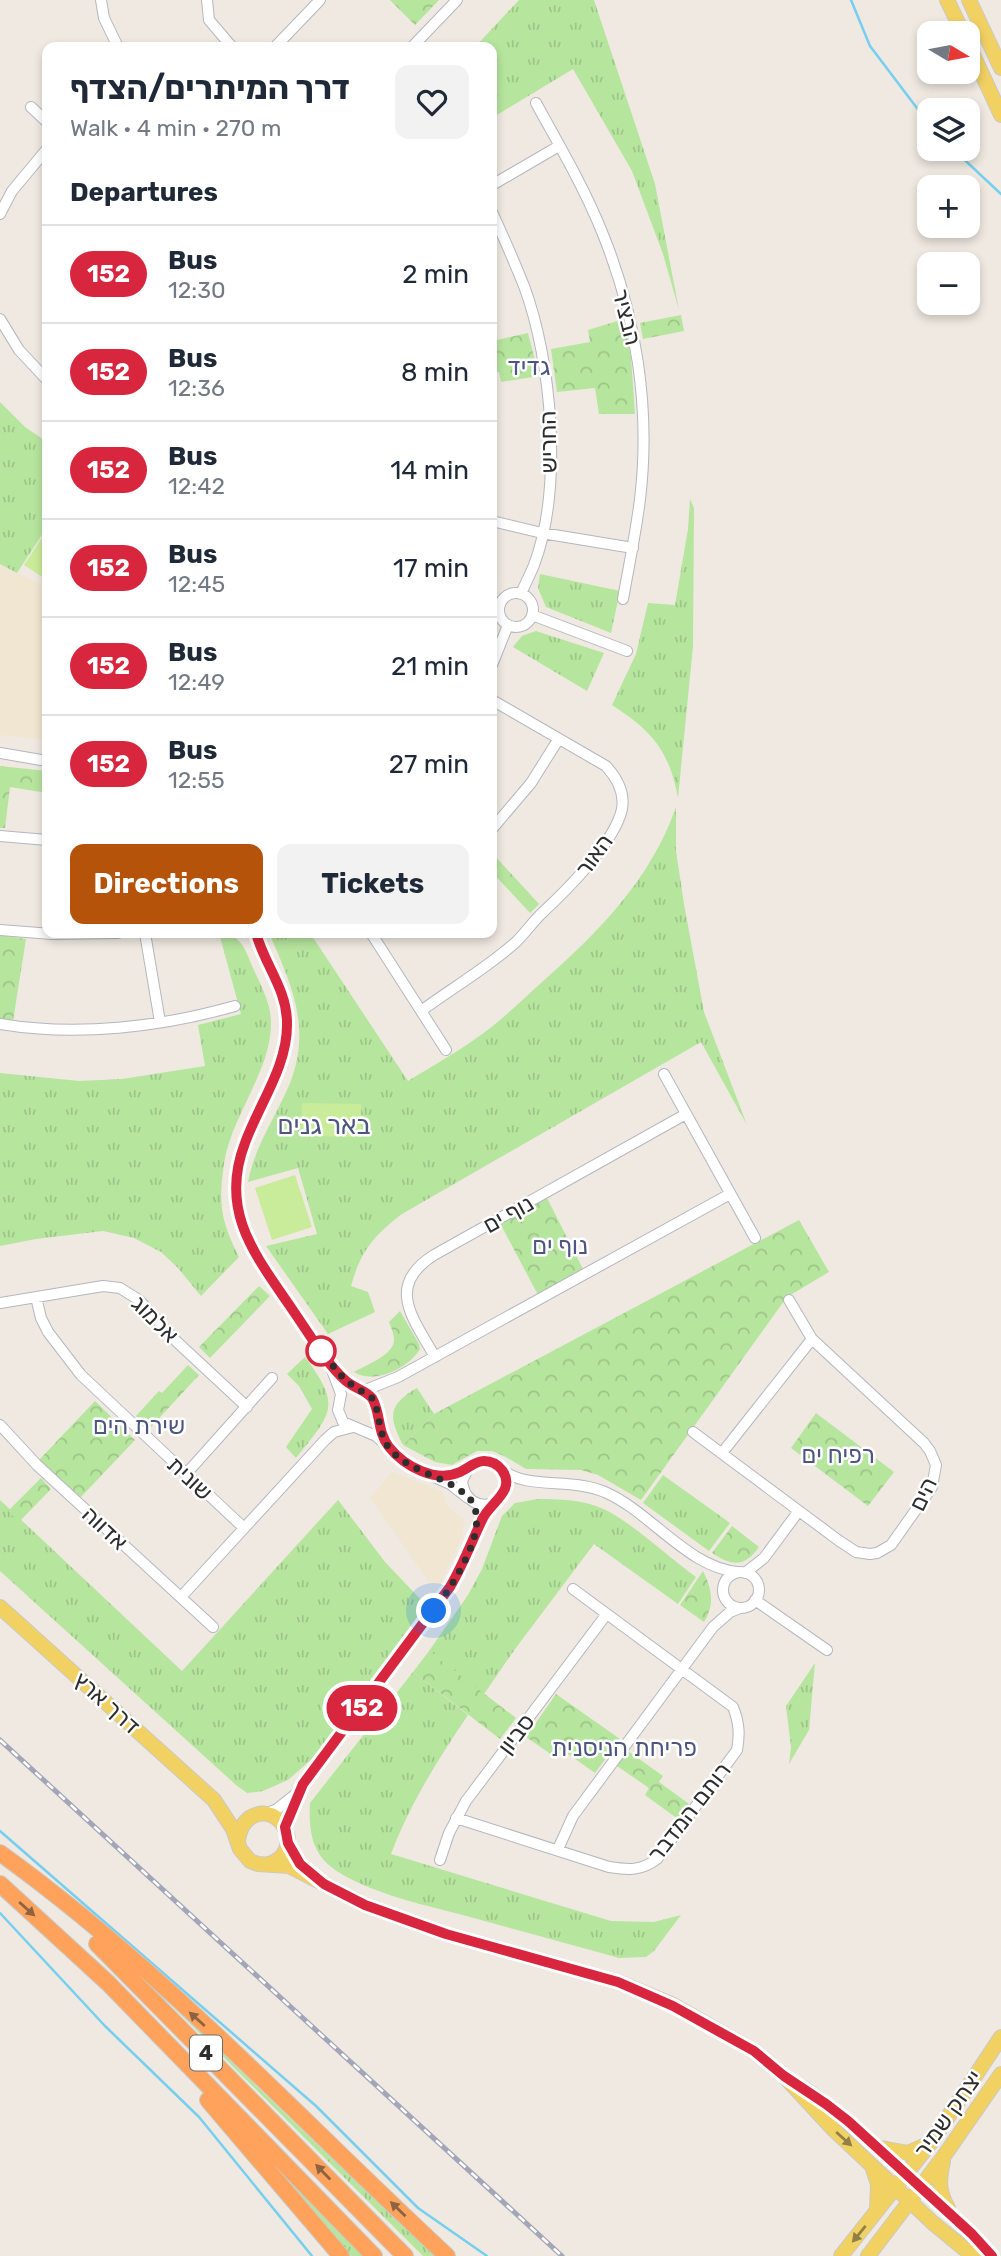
<!DOCTYPE html>
<meta charset="utf-8">
<style>
:root{--surface:#fff;--page:#f2f2f3;--text:#1f2937;--muted:#747a83;--line:#e0e1e3;--accent:#b45309}
body{margin:0;font-family:Rubik,Heebo,sans-serif;background:var(--page);color:var(--text);height:100vh;display:flex;flex-direction:column;font-size:26px;white-space:nowrap}
*{box-sizing:border-box;margin:0}
p{font-size:23px;color:var(--muted)}
.icon{flex:none;width:38px;height:38px;fill:none;stroke:currentColor;stroke-width:2;stroke-linecap:round;stroke-linejoin:round}
.map{position:relative;flex:1;overflow:hidden}
.sheet{position:absolute;left:42px;top:42px;width:455px;height:896px;display:flex;flex-direction:column;background:var(--surface);border-radius:14px;box-shadow:0 4px 10px #0003}
.sheet>*{flex:none}
.badge{padding:0 14px;border-radius:23px;font-size:24px;line-height:46px}
.needle{width:46px;rotate:100deg}
.controls{position:absolute;left:917px;top:21px;display:grid;gap:14px}
.controls a{display:grid;place-items:center;width:63px;height:63px;border-radius:14px;background:var(--surface);box-shadow:0 4px 10px #0003;font-size:35px}
.you{position:absolute;width:35px;height:35px;margin:-18px;border:5px solid #fff;border-radius:50%;background:#1a73e8;box-shadow:0 0 0 10px #1a73e833}
.map>.badge{position:absolute;translate:-50% -50%;box-shadow:0 0 0 4px #fff}
h2{padding:0 28px;font-size:26px;line-height:63px}
.round{display:grid;place-items:center;flex:none;width:74px;height:74px;border-radius:14px;background:var(--page)}
.head{display:flex;align-items:center;justify-content:space-between;height:119px;padding:0 28px}
h1{font-size:33px;font-weight:700;line-height:52px}
.action{display:flex;gap:14px;margin-top:auto;padding:14px 28px}
.action a{flex:1;height:80px;border-radius:14px;background:var(--accent);color:#fff;font-size:28px;font-weight:700;line-height:80px;text-align:center}
.action a+a{background:var(--page);color:var(--text)}
ul{padding:0;list-style:none}
li{display:flex;align-items:center;gap:21px;height:98px;padding:0 28px;border-top:2px solid var(--line)}
li div{flex:1}
li b{display:block;font-size:26px}
li em{font-style:normal}
li .badge{min-width:77px;font-weight:700;text-align:center}
.map>svg:first-child{display:block}
</style>
<div class="map">
<svg width="1001" height="2256" viewBox="0 0 1001 2256">
<defs>
<pattern id="grass-tufts" width="24" height="20" patternUnits="userSpaceOnUse" patternTransform="scale(1.75)"><rect width="24" height="20" fill="#b6e59e"/><path d="M3 7l-1-3M5 7V3M7 7l1-3M15 17l-1-3M17 17v-4M19 17l1-3" fill="none" stroke="#9dc588"/></pattern>
<pattern id="park-crowns" width="20" height="18" patternUnits="userSpaceOnUse" patternTransform="scale(1.75)"><rect width="20" height="18" fill="#b6e59e"/><path d="M2 6a3 3 0 1 1 6 0M12 15a3 3 0 1 1 6 0" fill="none" stroke="#9dc588"/></pattern>
</defs>
<rect width="100%" height="100%" fill="#efe9e1"/>
<path fill="#f0e6d1" d="M0,565l47,22v153l-47,-5z
M392,1472l51,20 4,14 17,14 -2,17 -22,47 -11,-2 -59,-84z"/>
<path fill="url(#grass-tufts)" d="M519,0h75l61,184 24,126 -16,-56 -31,-83 -59,-102 -81,49v-71h-17z
M0,402l25,25 22,15v85l-30,46 -17,-9z
M690,499l4,9 -1,138 -15,152c-9,-48 -26,-67 -66,-93l24,-51 12,-51 27,2 13,-76z
M540,574l80,17 -9,42 -65,-26 -8,-19z
M536,631l68,22 -17,38 -74,-44 9,-11z
M676,807v44l8,53 20,108 43,113 -46,-83 -299,172c-29,22 -41,37 -51,72l17,6 7,20 -47,22 -62,-88 51,-12 -19,-66 -50,14c7,-37 28,-65 42,-99 22,-57 1,-99 -21,-150h41l98,148c26,-16 53,-31 77,-49 20,-15 38,-33 56,-49 57,-50 110,-104 135,-176z
M219,933c24,4 25,14 34,35 6,13 15,30 17,44 8,51 -39,102 -46,152 -6,41 -3,57 15,93l-38,39 -23,-28 -17,-16 -27,-14 -31,-7 -67,8 -36,7v-173l79,8 43,-2 83,-13 -7,-41 43,-11z
M305,1357c37,49 27,56 -9,101l-10,-11 26,-38 -13,-23 -12,-12z
M417,1388l17,26 -31,31c-15,-29 -15,-40 14,-57z
M663,1475l67,48 -21,28 -66,-48z
M538,1499c25,0 52,1 75,15 27,16 57,44 83,63l-18,27 -84,-60 -79,105 -31,45 -55,-43 39,-56 14,-26 20,-53 13,-13z
M0,1500l182,171 156,-171 47,62 41,43 -113,153 -25,22 -25,11 -16,2 -11,-8 -236,-214z
M815,1663l-6,67 -20,34 2,-17 -5,-41z
M413,1672l55,43c-31,46 -57,87 -77,139l220,67 43,1 27,-7 -27,36 -8,6 -27,1c-53,-15 -106,-29 -160,-44 -36,-9 -100,-24 -129,-48 -20,-17 -21,-40 -20,-63z
M133,1967l264,254 39,35h-13z
M233,2121l139,135h-22z"/>
<path fill="url(#park-crowns)" d="M390,0h49l-24,25z
M681,315l3,16 -41,8 -3,-16z
M624,319l7,38 4,57h-36l-4,-26 -38,4 -6,-43 39,-7 -2,-12z
M528,333l11,43 -38,6 -2,-10 -7,1v-19l4,-2 -3,-11z
M0,766l47,5v22l-37,-6 -5,41h-5z
M492,853l47,51 -9,9 -38,-41z
M0,935l26,4 -13,82 -13,-2z
M547,1198l37,73 -46,24 -38,-72z
M799,1220l30,52 -42,25 -146,203 -43,-25 -17,-5 -55,-1 -22,-13 -12,-5h-15l-25,14 -17,-3 -32,-17 31,-31z
M259,1286l11,10 -60,62 -11,-11z
M400,1311l19,33 1,5c-11,19 -46,36 -66,23 12,-7 41,-17 40,-33 0,-5 -3,-12 -5,-17z
M188,1365l11,10 -50,54 -13,-13 23,-25 3,2z
M95,1401l40,39 -55,58 -41,-38z
M816,1413l78,59 -26,34 -77,-58z
M41,1478l10,11 -32,33 -11,-11z
M732,1526l27,21c-15,21 -27,19 -47,6z
M703,1571c9,18 12,33 1,51l-24,-17z
M429,1651l87,67 -16,21 -87,-67z
M556,1694l64,45 -25,34 -34,-24 -6,8 -29,-20z
M628,1751l35,25 -4,6 30,22 -11,15 -33,-24 4,-7 -32,-22z"/>
<path fill="#c9ec9a" d="M47,530v50l-23,-15z
M302,1103l59,1v33l-60,-1z
M295,1175l17,52 -40,13 -17,-52z"/>
<g fill="none" stroke-linecap="round" stroke-linejoin="round">
<path stroke="#75cff0" stroke-width="2.5" d="M851,0l19,46 59,78
M953,149l48,45
M0,1831l316,275 102,102 69,48
M0,1913l105,113 94,91 113,139"/>
<g stroke="#b4b7c1" stroke-width="12">
<path id="minor" d="M101,0l3,18 14,29
M207,0l2,20 23,27
M275,47l45,-47
M412,47l45,-47
M536,103c23,42 48,84 66,129 34,83 49,176 38,267 -4,33 -11,66 -17,100
M31,107l16,15
M492,185l67,-39
M492,212c11,24 22,49 32,74 28,75 39,202 10,279 -4,10 -9,19 -13,29
M0,214l12,-23 35,-42
M0,319l19,31 28,30
M492,521l50,12 91,15
M499 610a17 17 0 1 1 34 0a17 17 0 1 1-34 0Z
M532,615l95,36
M492,665l16,-40
M0,753l47,8
M492,829l39,-46 27,-43
M0,836l47,4
M0,930l52,4 66,-1
M145,933l15,89
M256,933c8,31 30,56 31,90 1,43 -28,80 -42,120 -27,70 12,114 49,169 16,23 31,50 52,69 8,7 19,9 26,17l7,29 11,21
M371,933l75,117
M421,1011c31,-23 66,-43 95,-69 9,-9 16,-19 25,-28 25,-23 74,-72 81,-105 3,-17 -5,-31 -16,-43l-114,-66
M0,1024c77,13 161,3 235,-18
M664,1074l91,164
M36,1297l5,21 7,14 33,43 163,153
M0,1303l103,-17 17,2 19,12 37,41 71,66
M435,1357c-22,-39 -50,-71 -1,-102l252,-141
M332,1370l9,24 -3,16 5,12 33,14 27,24 20,12 27,12 18,14
M363,1391l35,-14 332,-183
M0,1425l37,40 176,162
M693,1432l145,108 18,12 14,2 7,-1 14,-8 41,-58 4,-22 -6,-14 -6,-8 -112,-104 -23,-39
M722,1453l90,-114
M469,1467l-7,14c2,18 15,28 33,22
M504,1471c25,19 69,6 103,22 44,20 82,75 131,79
M186,1474l86,-96
M723 1590a18 18 0 1 1 36 0a18 18 0 1 1-36 0Z
M745,1573l19,-15 34,-46
M181,1597l144,-157 9,-8 19,-5
M755,1600l72,50
M265,1814l12,-5 19,-15 138,-183 28,-43 25,-57 15,-15 4,-8 -1,-12 -4,-7 -12,-8 -14,2 -21,11h-26
M456,1818l153,49c20,3 32,4 48,-8l80,-109c3,-16 2,-28 -4,-43l-160,-118
M285,1827l14,-34
M558,1849l15,-33 140,-189 17,-15 10,-4
M440,1860l9,-27 17,-32 140,-186"/>
</g>
<g stroke="#c9c9c9" stroke-width="16">
<path id="major" d="M947,0l16,33
M969,0l32,68
M968,44l33,71
M0,1607l214,193 19,29 7,20 10,12 8,3 31,2 76,39 81,29 172,48 55,23 81,46 30,25 50,54 99,93 40,33
M238,1841c1,-10 4,-18 13,-24 31,-17 55,35 18,47
M803,2088c39,26 73,58 107,90 28,25 57,50 82,78
M881,2148l27,5 20,-9
M943,2161c-4,19 -5,30 5,47
M872,2166l6,18 -1,27
M841,2256l91,-115 69,-104
M868,2256l76,-100 57,-82"/>
</g>
<g stroke="#c9c9c9" stroke-width="18">
<path id="highway" d="M0,1853c163,117 300,267 447,403
M0,1884l108,99 266,273
M97,1944l308,312
M208,2100l133,156"/>
</g>
<use href="#minor" stroke="#fff" stroke-width="10"/>
<use href="#major" stroke="#f2d163" stroke-width="14"/>
<use href="#highway" stroke="#ffa35c" stroke-width="16"/>
<g stroke="#a3a6b8" stroke-width="5">
<path id="rail" d="M0,1740l562,516"/>
</g>
<use href="#rail" stroke="#fff" stroke-width="2.5" stroke-dasharray="8" stroke-linecap="butt"/>
</g>
<defs><path id="oneway-solid" d="M-6-.8H1V-3.2L6.5 0L1 3.2V.8H-6Z" transform="scale(1.75)"/></defs>
<g fill="#8c6343">
<use href="#oneway-solid" transform="translate(27 1909) rotate(42)"/>
<use href="#oneway-solid" transform="translate(197 2019) rotate(-138)"/>
<use href="#oneway-solid" transform="translate(323 2172) rotate(-134)"/>
<use href="#oneway-solid" transform="translate(398 2209) rotate(-136)"/>
</g>
<g fill="#908048">
<use href="#oneway-solid" transform="translate(844 2139) rotate(42)"/>
<use href="#oneway-solid" transform="translate(859 2234) rotate(129)"/>
</g>
<g fill="none" stroke-linecap="round" stroke-linejoin="round">
<g stroke="#fff" stroke-width="16">
<path id="line" d="M256,933c8,31 31,56 31,90 1,43 -28,81 -42,120 -27,70 12,114 49,169 16,23 31,50 52,69 8,7 19,9 26,17 9,15 5,34 17,49 16,20 47,36 71,25 9,-4 15,-11 24,-11 8,0 14,4 18,9 15,21 -13,33 -20,50 -11,23 -19,45 -32,67l-147,197 -18,43 3,16 12,21 24,20 41,21 81,29 172,48 55,24 81,45 30,25 42,28 22,17 124,113 20,22"/>
</g>
<use href="#line" stroke="#d7263d" stroke-width="10"/>
<path stroke="#2e2e2e" stroke-width="7" stroke-dasharray="0 12.6" d="M321,1351l-2,-2 26,31 27,18c9,15 5,34 17,50 14,17 36,24 55,33 9,4 20,11 26,18 23,30 -20,88 -36,112"/>
</g>
<circle fill="#fff" stroke="#d7263d" stroke-width="3.5" cx="321" cy="1351" r="14"/>
<g text-anchor="middle" stroke-width="5" stroke-linejoin="round" paint-order="stroke">
<rect fill="#fff" stroke="#6d6d6d" stroke-width="2" x="190" y="2035.5" width="32" height="35" rx="5"/>
<g font-size="21" font-weight="bold" fill="#2e2e2e">
<text x="206" y="2060">4</text>
</g>
<g font-size="23" fill="#2e2e2e" stroke="#fff">
<text transform="translate(627 317) rotate(76)" y="8">הבציר</text>
<text transform="translate(548 442) rotate(-91)" y="8">החריש</text>
<text transform="translate(594 855) rotate(-54)" y="8">האור</text>
<text transform="translate(508 1214) rotate(-29)" y="8">נוף ים</text>
<text transform="translate(155 1319) rotate(45)" y="8">אלמוג</text>
<text transform="translate(190 1478) rotate(43)" y="8">שונית</text>
<text transform="translate(923 1494) rotate(-64)" y="8">הים</text>
<text transform="translate(105 1528) rotate(43)" y="8">אדווה</text>
<text transform="translate(107 1703) rotate(42)" y="8">דרך ארץ</text>
<text transform="translate(516 1734) rotate(-53)" y="8">סביון</text>
<text transform="translate(689 1812) rotate(-52)" y="8">רותם המדבר</text>
<text transform="translate(948 2114) rotate(-55)" y="8">יצחק שמיר</text>
</g>
<g font-size="24" fill="#4d5680" stroke="#fff">
<text x="529" y="375">גדיד</text>
<text x="560" y="1254">נוף ים</text>
<text x="139" y="1434">שירת הים</text>
<text x="838" y="1463">רפיח ים</text>
<text x="624" y="1756">פריחת הניסנית</text>
</g>
<g font-size="26" fill="#4d5680" stroke="#fff">
<text x="324" y="1134">באר גנים</text>
</g>
</g>
</svg>
<div class="controls">
<a><svg class="needle" viewBox="-14 -14 28 28"><path d="M0-13l5 13h-10z" fill="#e53935"/><path d="M0 13l5-13h-10z" fill="#747a83"/></svg></a>
<a><svg class="icon" aria-label="layers" viewBox="0 0 24 24"><path d="M12 4l9 5-9 5-9-5zM3 14l9 5 9-5"/></svg></a>
<a>+</a>
<a>−</a>
</div>
<div class="you" style="left:434px;top:1611px"></div>
<b class="badge" style="left:362px;top:1708px;background:#d7263d;color:#fff">152</b>
<section class="sheet">
<div class="head"><div><h1>דרך המיתרים/הצדף</h1><p>Walk · 4 min · 270 m</p></div><a class="round"><svg class="icon" aria-label="heart" viewBox="0 0 24 24"><path d="M12 20l-8-8c-3-5 5-10 8-4 3-6 11-1 8 4z"/></svg></a></div>
<h2>Departures</h2>
<ul>
<li><span class="badge" style="background:#d7263d;color:#fff">152</span><div><b>Bus</b><p>12:30</p></div><em>2 min</em></li>
<li><span class="badge" style="background:#d7263d;color:#fff">152</span><div><b>Bus</b><p>12:36</p></div><em>8 min</em></li>
<li><span class="badge" style="background:#d7263d;color:#fff">152</span><div><b>Bus</b><p>12:42</p></div><em>14 min</em></li>
<li><span class="badge" style="background:#d7263d;color:#fff">152</span><div><b>Bus</b><p>12:45</p></div><em>17 min</em></li>
<li><span class="badge" style="background:#d7263d;color:#fff">152</span><div><b>Bus</b><p>12:49</p></div><em>21 min</em></li>
<li><span class="badge" style="background:#d7263d;color:#fff">152</span><div><b>Bus</b><p>12:55</p></div><em>27 min</em></li>
</ul>
<div class="action"><a>Directions</a><a>Tickets</a></div>
</section>
</div>
